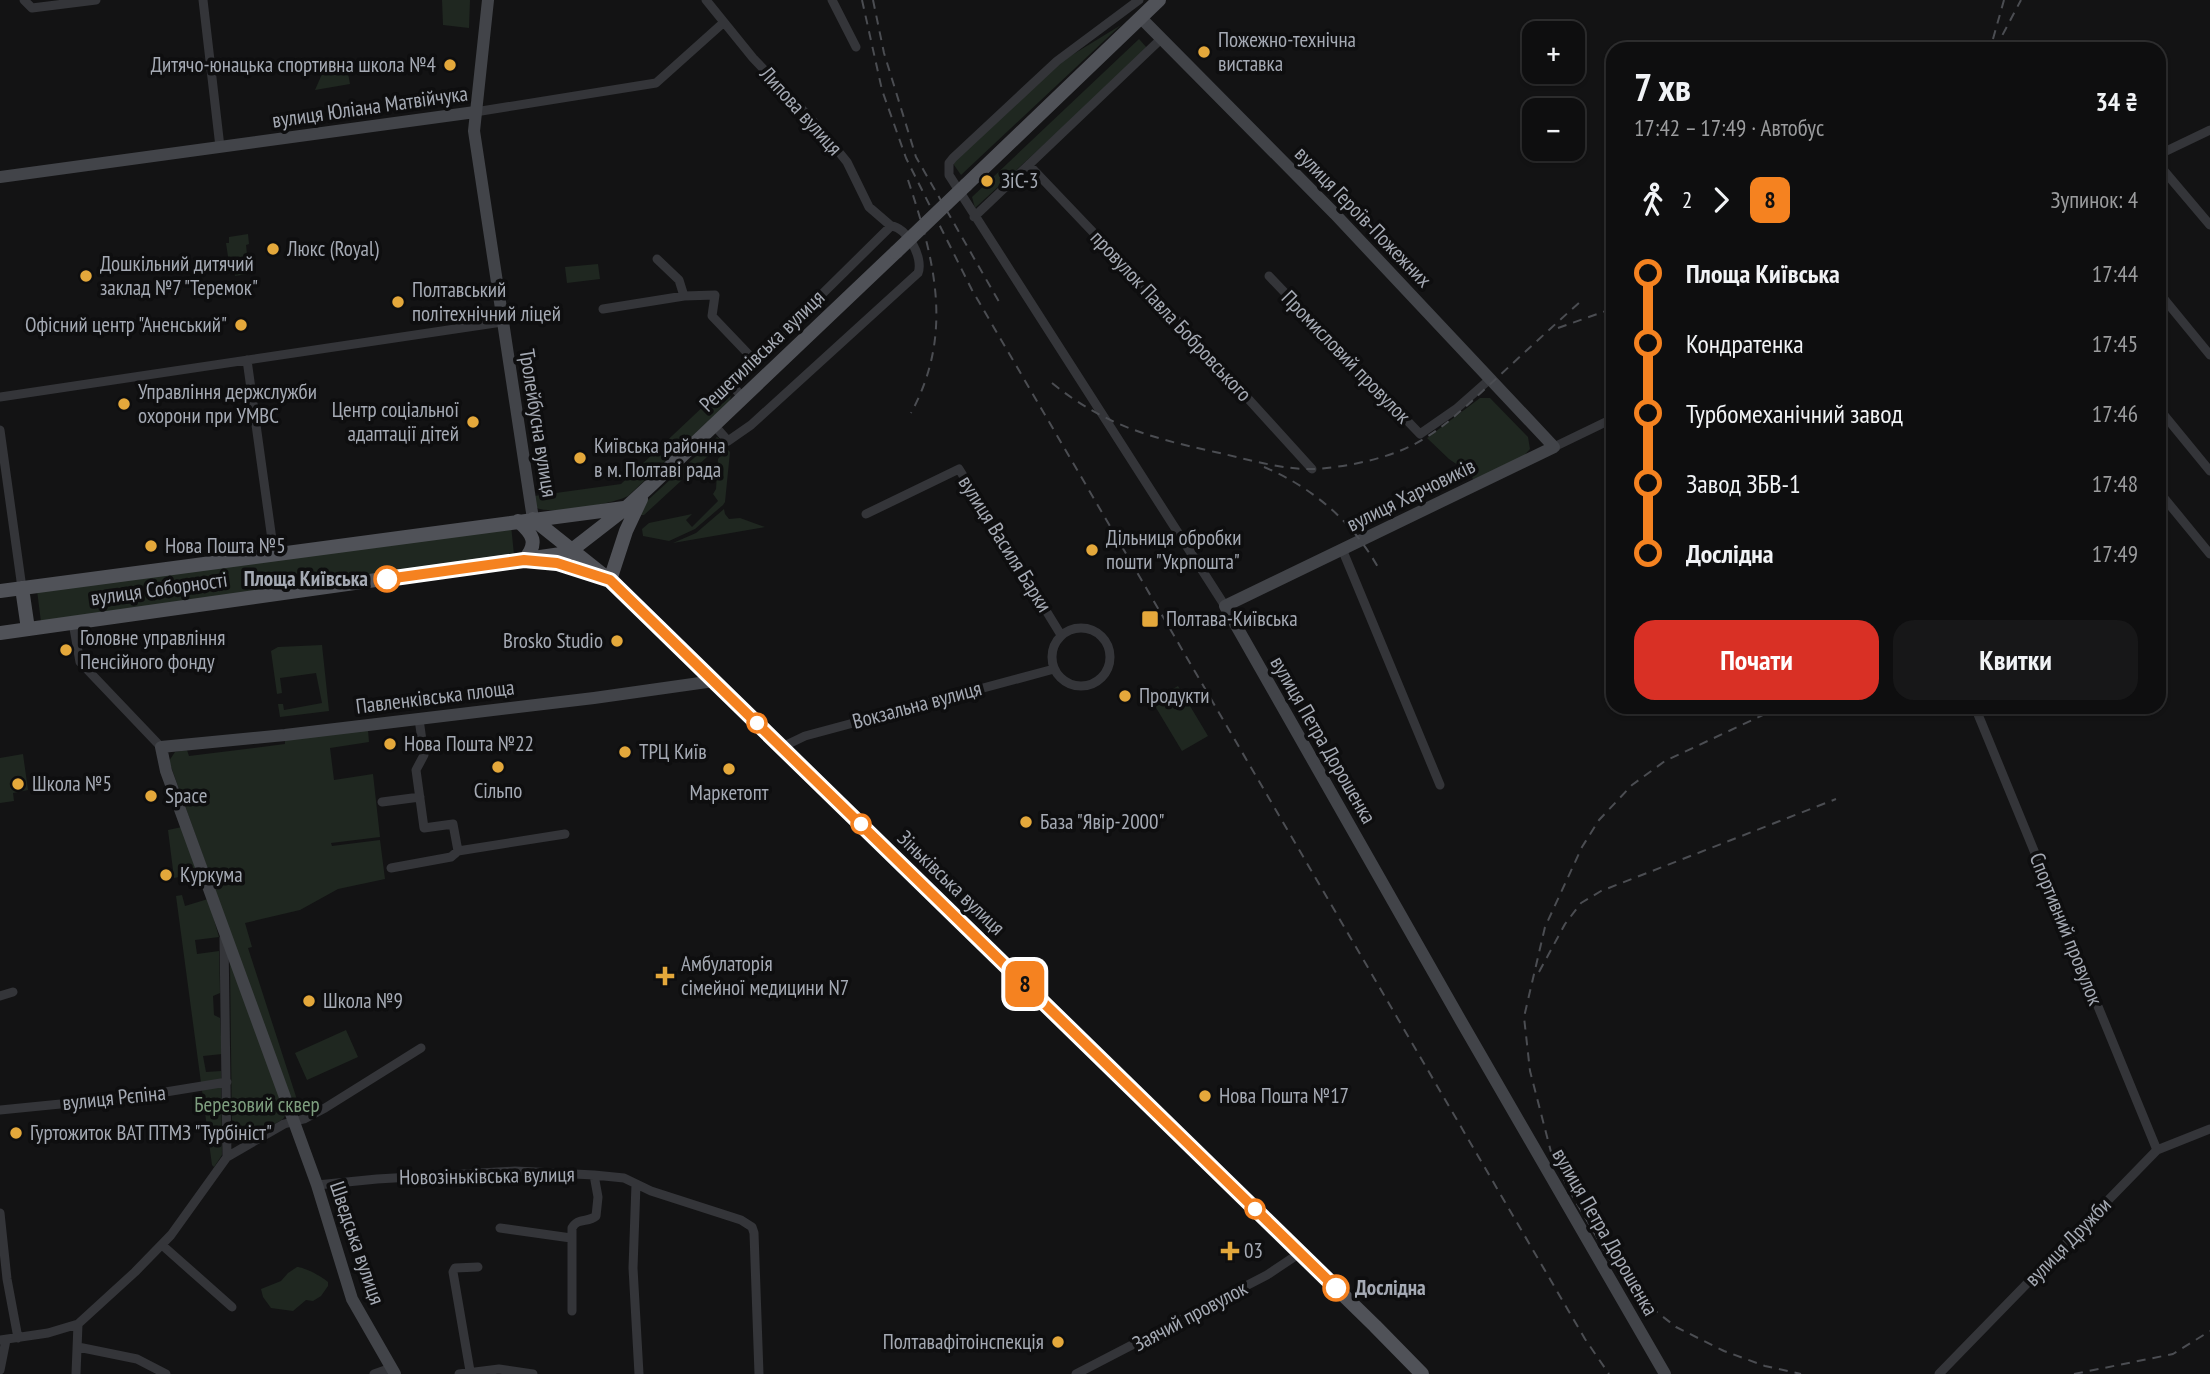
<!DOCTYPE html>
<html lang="uk">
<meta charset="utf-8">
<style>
:root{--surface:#0e0e0f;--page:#171718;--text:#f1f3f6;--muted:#9b9c9e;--line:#2e2e2f;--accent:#d93025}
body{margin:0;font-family:"PT Sans Narrow",sans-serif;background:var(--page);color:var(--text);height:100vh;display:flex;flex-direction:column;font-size:26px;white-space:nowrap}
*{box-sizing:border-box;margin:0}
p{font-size:23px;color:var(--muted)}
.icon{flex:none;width:38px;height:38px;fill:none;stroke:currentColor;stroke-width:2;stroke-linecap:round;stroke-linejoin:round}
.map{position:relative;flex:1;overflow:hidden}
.drawer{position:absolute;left:1606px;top:42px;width:560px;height:672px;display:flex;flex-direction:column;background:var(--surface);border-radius:21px;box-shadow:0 2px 5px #0004,0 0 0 2px var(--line)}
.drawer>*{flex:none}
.badge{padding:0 14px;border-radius:10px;font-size:24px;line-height:46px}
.buttons{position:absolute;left:1522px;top:21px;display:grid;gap:14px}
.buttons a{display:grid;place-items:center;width:63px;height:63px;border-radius:14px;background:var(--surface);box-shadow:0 2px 5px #0004,0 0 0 2px var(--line);font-size:35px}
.map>.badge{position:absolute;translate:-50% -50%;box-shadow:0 0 0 4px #fff}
.legs{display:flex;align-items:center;gap:10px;height:77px;padding:0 28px;font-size:23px}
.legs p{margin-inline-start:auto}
.head{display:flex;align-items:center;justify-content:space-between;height:119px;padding:0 28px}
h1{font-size:38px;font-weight:600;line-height:52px}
.cta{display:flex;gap:14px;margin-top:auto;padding:14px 28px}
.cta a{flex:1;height:80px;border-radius:21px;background:var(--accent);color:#fff;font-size:28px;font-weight:600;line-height:80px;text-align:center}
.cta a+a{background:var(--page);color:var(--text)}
ul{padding:0 28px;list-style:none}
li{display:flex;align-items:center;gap:24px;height:70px;font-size:26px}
li i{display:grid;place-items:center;width:10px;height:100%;margin:0 9px;background:currentColor}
li i::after{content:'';width:18px;height:18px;margin:-9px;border:5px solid;border-radius:50%;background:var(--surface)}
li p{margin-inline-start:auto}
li:first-child i{background:linear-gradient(#0000 50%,currentColor 0)}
li:last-child i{background:linear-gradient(currentColor 50%,#0000 0)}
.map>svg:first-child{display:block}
</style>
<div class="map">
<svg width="2210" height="1374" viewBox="0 0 2210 1374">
<rect width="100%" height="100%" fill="#131314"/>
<path fill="#1f2720" d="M442,0h28l-1,28 -26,-3z
M1121,25l-160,150 -7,-10v-3l105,-99z
M1139,39l9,10 -173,159 -3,-11z
M346,62l4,22 -35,6 11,-25z
M248,234l1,10 -3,1 2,19h4l2,9 -19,3 -1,-7 -4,1 -4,-27h3v-6z
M598,264l2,15 -33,4 -2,-16z
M726,385l5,9 -1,7 -102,95c-15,8 -76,19 -91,12l-3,-12 87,-12z
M1480,398h10l38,39 2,12 -10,11 -46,22 -3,-8 -22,-15 -22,-21z
M717,437l5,4 -2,4 -76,70h-5l-1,-6z
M727,449l3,3 -5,50 -2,3 -28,24 -26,12 -26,-5 -1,-7 7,-6 43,-9 -6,6 6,7 26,-26 -5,-7 3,-5 2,-30z
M724,509l1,5 4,5 11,-1 25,9 -92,16 23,-10z
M511,525l3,30 -473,67 -4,-32z
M322,645l7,66 -49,6 -2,-13h5l1,6 38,-7 -6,-30 -36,5 2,15 -5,1 -6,-43 7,-4z
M1178,686l30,50 -26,15 -30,-50z
M368,730l1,12 -39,6 4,32 39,-6 7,63 -49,6 1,3 48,-6 5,39 -47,10 -38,21 -55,13 7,24 -4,1 53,164 -6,1 -126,-352 6,-9 12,-2 2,6 96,-12v-4z
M23,754l5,36 -15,3 1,8 -14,2v-45z
M182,827l15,42 -19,2 1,6 -5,1 -6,-48z
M182,895l3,11 23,-7 11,38 -24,3 2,14 22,-3 1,42 -7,3 1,19 6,3 2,36 -19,2 3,16 15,-1 1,84 -8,12 -2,-2 -36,-269z
M230,962l56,152 -3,5 -40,24 -8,-4 -3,-7z
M346,1030l12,27 -51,23 -12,-27z
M297,1267c7,0 26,10 31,15v4l-7,10 -8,5 -7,-1 -13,11 -22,-3 -8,-11 -2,-8 20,-8 7,-8z"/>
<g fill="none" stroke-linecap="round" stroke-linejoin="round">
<path stroke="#343539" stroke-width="9" d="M24,0l8,8 64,-8
M203,0l17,147
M706,0l47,58 64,67 30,37 22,45 22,19
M832,0l24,47
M1139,0l-82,61 -104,97 -4,5v12l276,431
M475,112l181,-29 67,-60
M2160,154l50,-24
M1029,165l143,150 140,154
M2160,166l50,59
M974,217l188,-179
M1269,276l151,158 36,-25 34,-30
M2160,294l50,61
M684,296l31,-1 -3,21 42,44
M603,309l81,-13 -5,-16 -22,-21
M247,360l27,194
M0,397l502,-75
M2160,410l50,61
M714,425l14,16 23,-16 167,-152c6,-15 -11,-46 -27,-47l-160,158 12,14
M0,430l22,158
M1554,447l60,-29
M2160,493l50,61
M866,514l93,-45 102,166
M1342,549l98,236
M73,623l7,39 81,85
M1052 657a29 29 0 1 1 58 0a29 29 0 1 1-58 0Z
M1975,707l182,443
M419,719l5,36 -8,15 8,58 29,-4 5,27
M782,747l23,-11 249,-67
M382,802l38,-5
M391,868l60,-11 7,-6 107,-17
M224,938l3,219
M0,996l13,-4
M0,1110l141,-14 86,-14
M636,1184l-3,84 6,106
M317,1185l60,-6 138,-8 79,4 30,3 27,13 90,29 11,7 2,6 5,141
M0,1213l7,66 11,59
M500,1228l71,10
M162,1245l70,62
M572,1311v-83c6,-11 16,-5 24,-12l2,-19 -4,-22
M0,1340l48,-7 30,-9 57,-52 36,-37 56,-78 57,-33 20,-5 21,-11 96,-60
M78,1347l59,12 29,15
M0,1370l6,-30
M470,1371l-17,-99 2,-4 23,-1
M76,1374l2,-50
M374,1374l17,-6
M459,1374l40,-5 34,5
M1076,1374l191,-99 33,-22
M1939,1374l218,-224 53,-21"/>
<path stroke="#424449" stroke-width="12" d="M488,0l-14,131 59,388
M1141,18l194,196 219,233 -329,159 236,415 204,353
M0,177l475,-65
M395,1374l-43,-75 -35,-114 -151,-414 -5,-24 124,-12 309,-37 120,-17"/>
<path stroke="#505258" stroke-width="14" d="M966,185l193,-185
M533,519l84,67 758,740 47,48
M518,521c15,13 21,22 6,39
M543,562l14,1 41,12
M610,580l16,-49 15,-32
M22,588l6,41
M0,591l624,-83
M0,633l568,-80 58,-45 26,-24 244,-232"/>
<path stroke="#4b4d52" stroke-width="2" stroke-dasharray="9 7" stroke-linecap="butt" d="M862,0l20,90 24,68 66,132 613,1049 24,35
M873,0l11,53 32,104 86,150
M1993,39l11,-39
M1995,49l26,-49
M908,180c27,81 46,154 3,233
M1558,328l56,-20
M1052,383c52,42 99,55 163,69 32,7 67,18 100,17 29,-2 60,-8 87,-19 37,-15 68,-48 97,-74 27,-25 54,-50 82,-75
M1264,467c50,21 91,57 116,104
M1780,707l-115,54 -33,24 -33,35 -17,27 -37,80 -21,90 6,54 21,81 18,38 50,85 29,30 28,22 48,24 41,15 36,8
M1539,972l26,-48 16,-21 20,-12 235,-92
M2074,1374l99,-20 37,-23"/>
<path stroke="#505258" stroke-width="14" d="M896,252l70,-67"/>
</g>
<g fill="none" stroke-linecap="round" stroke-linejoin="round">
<g stroke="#fff" stroke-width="16">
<path id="line-1" d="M387,579l137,-19 33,3 53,17 726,708"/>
</g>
<use href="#line-1" stroke="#f58220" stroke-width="10"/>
</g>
<g fill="#e4a83b" stroke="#0e0e0f" stroke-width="2.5">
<circle cx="1204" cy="52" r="7"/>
<circle cx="450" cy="65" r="7"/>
<circle cx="987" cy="181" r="7"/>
<circle cx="273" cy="249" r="7"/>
<circle cx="86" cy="276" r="7"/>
<circle cx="398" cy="302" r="7"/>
<circle cx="241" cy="325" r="7"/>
<circle cx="124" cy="404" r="7"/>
<circle cx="473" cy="422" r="7"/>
<circle cx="580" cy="458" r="7"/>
<circle cx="151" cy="546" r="7"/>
<circle cx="1092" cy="550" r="7"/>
<rect x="1141" y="610" width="18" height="18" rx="3.5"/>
<circle cx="617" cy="641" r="7"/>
<circle cx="66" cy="650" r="7"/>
<circle cx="1125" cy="696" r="7"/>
<circle cx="390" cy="744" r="7"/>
<circle cx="625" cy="752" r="7"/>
<circle cx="498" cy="767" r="7"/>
<circle cx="729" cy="769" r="7"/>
<circle cx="18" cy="784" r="7"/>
<circle cx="151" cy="796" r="7"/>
<circle cx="1026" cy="822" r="7"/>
<circle cx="166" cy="875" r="7"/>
<path d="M661.5 965.5h7v7h7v7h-7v7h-7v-7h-7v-7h7z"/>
<circle cx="309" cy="1001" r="7"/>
<circle cx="1205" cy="1096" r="7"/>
<circle cx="16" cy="1133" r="7"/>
<path d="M1226.5 1240.5h7v7h7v7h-7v7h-7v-7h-7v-7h7z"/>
<circle cx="1058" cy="1342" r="7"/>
</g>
<g fill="#fff" stroke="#f58220" stroke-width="3.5">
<circle cx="387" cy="579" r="12"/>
<circle cx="757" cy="723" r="9"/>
<circle cx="861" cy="824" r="9"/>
<circle cx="1255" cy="1209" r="9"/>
<circle cx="1336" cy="1288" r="12"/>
</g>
<g text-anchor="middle" stroke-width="7" stroke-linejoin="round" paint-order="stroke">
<g font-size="21" fill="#a5aab4" stroke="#0e0e0f" text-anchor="start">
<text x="1218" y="47">Пожежно-технічна<tspan x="1218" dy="24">виставка</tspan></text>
<text x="436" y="72" text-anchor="end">Дитячо-юнацька спортивна школа №4</text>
<text x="1001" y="188">ЗіС-3</text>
<text x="287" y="256">Люкс (Royal)</text>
<text x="100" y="271">Дошкільний дитячий<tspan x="100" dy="24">заклад №7 "Теремок"</tspan></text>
<text x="412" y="297">Полтавський<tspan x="412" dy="24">політехнічний ліцей</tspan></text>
<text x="227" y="332" text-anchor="end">Офісний центр "Аненський"</text>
<text x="138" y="399">Управління держслужби<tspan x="138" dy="24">охорони при УМВС</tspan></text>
<text x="459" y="417" text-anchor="end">Центр соціальної<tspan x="459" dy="24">адаптації дітей</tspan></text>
<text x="594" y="453">Київська районна<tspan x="594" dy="24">в м. Полтаві рада</tspan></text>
<text x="1106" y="545">Дільниця обробки<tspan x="1106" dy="24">пошти "Укрпошта"</tspan></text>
<text x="165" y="553">Нова Пошта №5</text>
<text x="1166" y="626">Полтава-Київська</text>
<text x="80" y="645">Головне управління<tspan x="80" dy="24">Пенсійного фонду</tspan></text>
<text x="603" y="648" text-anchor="end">Brosko Studio</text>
<text x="1139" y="703">Продукти</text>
<text x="404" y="751">Нова Пошта №22</text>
<text x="639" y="759">ТРЦ Київ</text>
<text x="32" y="791">Школа №5</text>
<text x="498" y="798" text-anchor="middle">Сільпо</text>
<text x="729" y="800" text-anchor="middle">Маркетопт</text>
<text x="165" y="803">Space</text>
<text x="1040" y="829">База "Явір-2000"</text>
<text x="180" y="882">Куркума</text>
<text x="681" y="971">Амбулаторія<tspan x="681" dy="24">сімейної медицини N7</tspan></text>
<text x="323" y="1008">Школа №9</text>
<text x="1219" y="1103">Нова Пошта №17</text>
<text x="30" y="1140">Гуртожиток ВАТ ПТМЗ "Турбініст"</text>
<text x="1244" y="1258">03</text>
<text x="1044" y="1349" text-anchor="end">Полтавафітоінспекція</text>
</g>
<g font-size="21" fill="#a5aab4" stroke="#0e0e0f">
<text transform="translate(370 107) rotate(-8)" y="7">вулиця Юліана Матвійчука</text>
<text transform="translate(801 111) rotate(48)" y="7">Липова вулиця</text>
<text transform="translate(1363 217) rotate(46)" y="7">вулиця Героїв-Пожежних</text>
<text transform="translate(1171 316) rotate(47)" y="7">провулок Павла Бобровського</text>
<text transform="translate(762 351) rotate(-44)" y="7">Решетилівська вулиця</text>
<text transform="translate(1346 357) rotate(46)" y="7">Промисловий провулок</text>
<text transform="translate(538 423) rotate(81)" y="7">Тролейбусна вулиця</text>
<text transform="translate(1411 495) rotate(-26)" y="7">вулиця Харчовиків</text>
<text transform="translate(1005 544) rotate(58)" y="7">вулиця Василя Барки</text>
<text transform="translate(159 589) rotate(-8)" y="7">вулиця Соборності</text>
<text transform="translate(435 697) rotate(-7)" y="7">Павленківська площа</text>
<text transform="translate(917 705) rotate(-15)" y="7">Вокзальна вулиця</text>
<text transform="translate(1323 740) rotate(60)" y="7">вулиця Петра Дорошенка</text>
<text transform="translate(951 883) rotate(44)" y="7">Зіньківська вулиця</text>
<text transform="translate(2066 929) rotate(68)" y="7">Спортивний провулок</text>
<text transform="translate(114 1098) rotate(-6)" y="7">вулиця Рєпіна</text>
<text transform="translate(487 1176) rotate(-1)" y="7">Новозіньківська вулиця</text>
<text transform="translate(1605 1232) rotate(60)" y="7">вулиця Петра Дорошенка</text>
<text transform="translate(2068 1242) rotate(-46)" y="7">вулиця Дружби</text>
<text transform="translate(357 1243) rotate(71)" y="7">Шведська вулиця</text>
<text transform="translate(1190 1316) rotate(-28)" y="7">Заячий провулок</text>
</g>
<g font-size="21" font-weight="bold" fill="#a5aab4" stroke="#0e0e0f" text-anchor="end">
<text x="368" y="586">Площа Київська</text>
<text x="1355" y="1295" text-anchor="start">Дослідна</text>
</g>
<g font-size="21" fill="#7e9e7f" stroke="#0e0e0f">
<text x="257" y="1112">Березовий сквер</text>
</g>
</g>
</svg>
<div class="buttons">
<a>+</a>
<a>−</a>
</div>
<b class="badge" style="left:1025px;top:984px;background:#f58220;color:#111">8</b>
<section class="drawer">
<div class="head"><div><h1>7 хв</h1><p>17:42 – 17:49 · Автобус</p></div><b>34 ₴</b></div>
<div class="legs"><svg class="icon" aria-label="walk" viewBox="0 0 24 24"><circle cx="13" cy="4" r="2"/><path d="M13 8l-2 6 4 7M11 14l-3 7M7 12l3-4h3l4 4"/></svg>2<svg class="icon" aria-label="forward" viewBox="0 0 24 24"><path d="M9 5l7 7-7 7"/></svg><b class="badge" style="background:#f58220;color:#111">8</b><p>Зупинок: 4</p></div>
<ul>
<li><i style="color:#f58220"></i><b>Площа Київська</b><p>17:44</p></li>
<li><i style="color:#f58220"></i><span>Кондратенка</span><p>17:45</p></li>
<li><i style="color:#f58220"></i><span>Турбомеханічний завод</span><p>17:46</p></li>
<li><i style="color:#f58220"></i><span>Завод ЗБВ-1</span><p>17:48</p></li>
<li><i style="color:#f58220"></i><b>Дослідна</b><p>17:49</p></li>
</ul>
<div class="cta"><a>Почати</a><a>Квитки</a></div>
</section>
</div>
